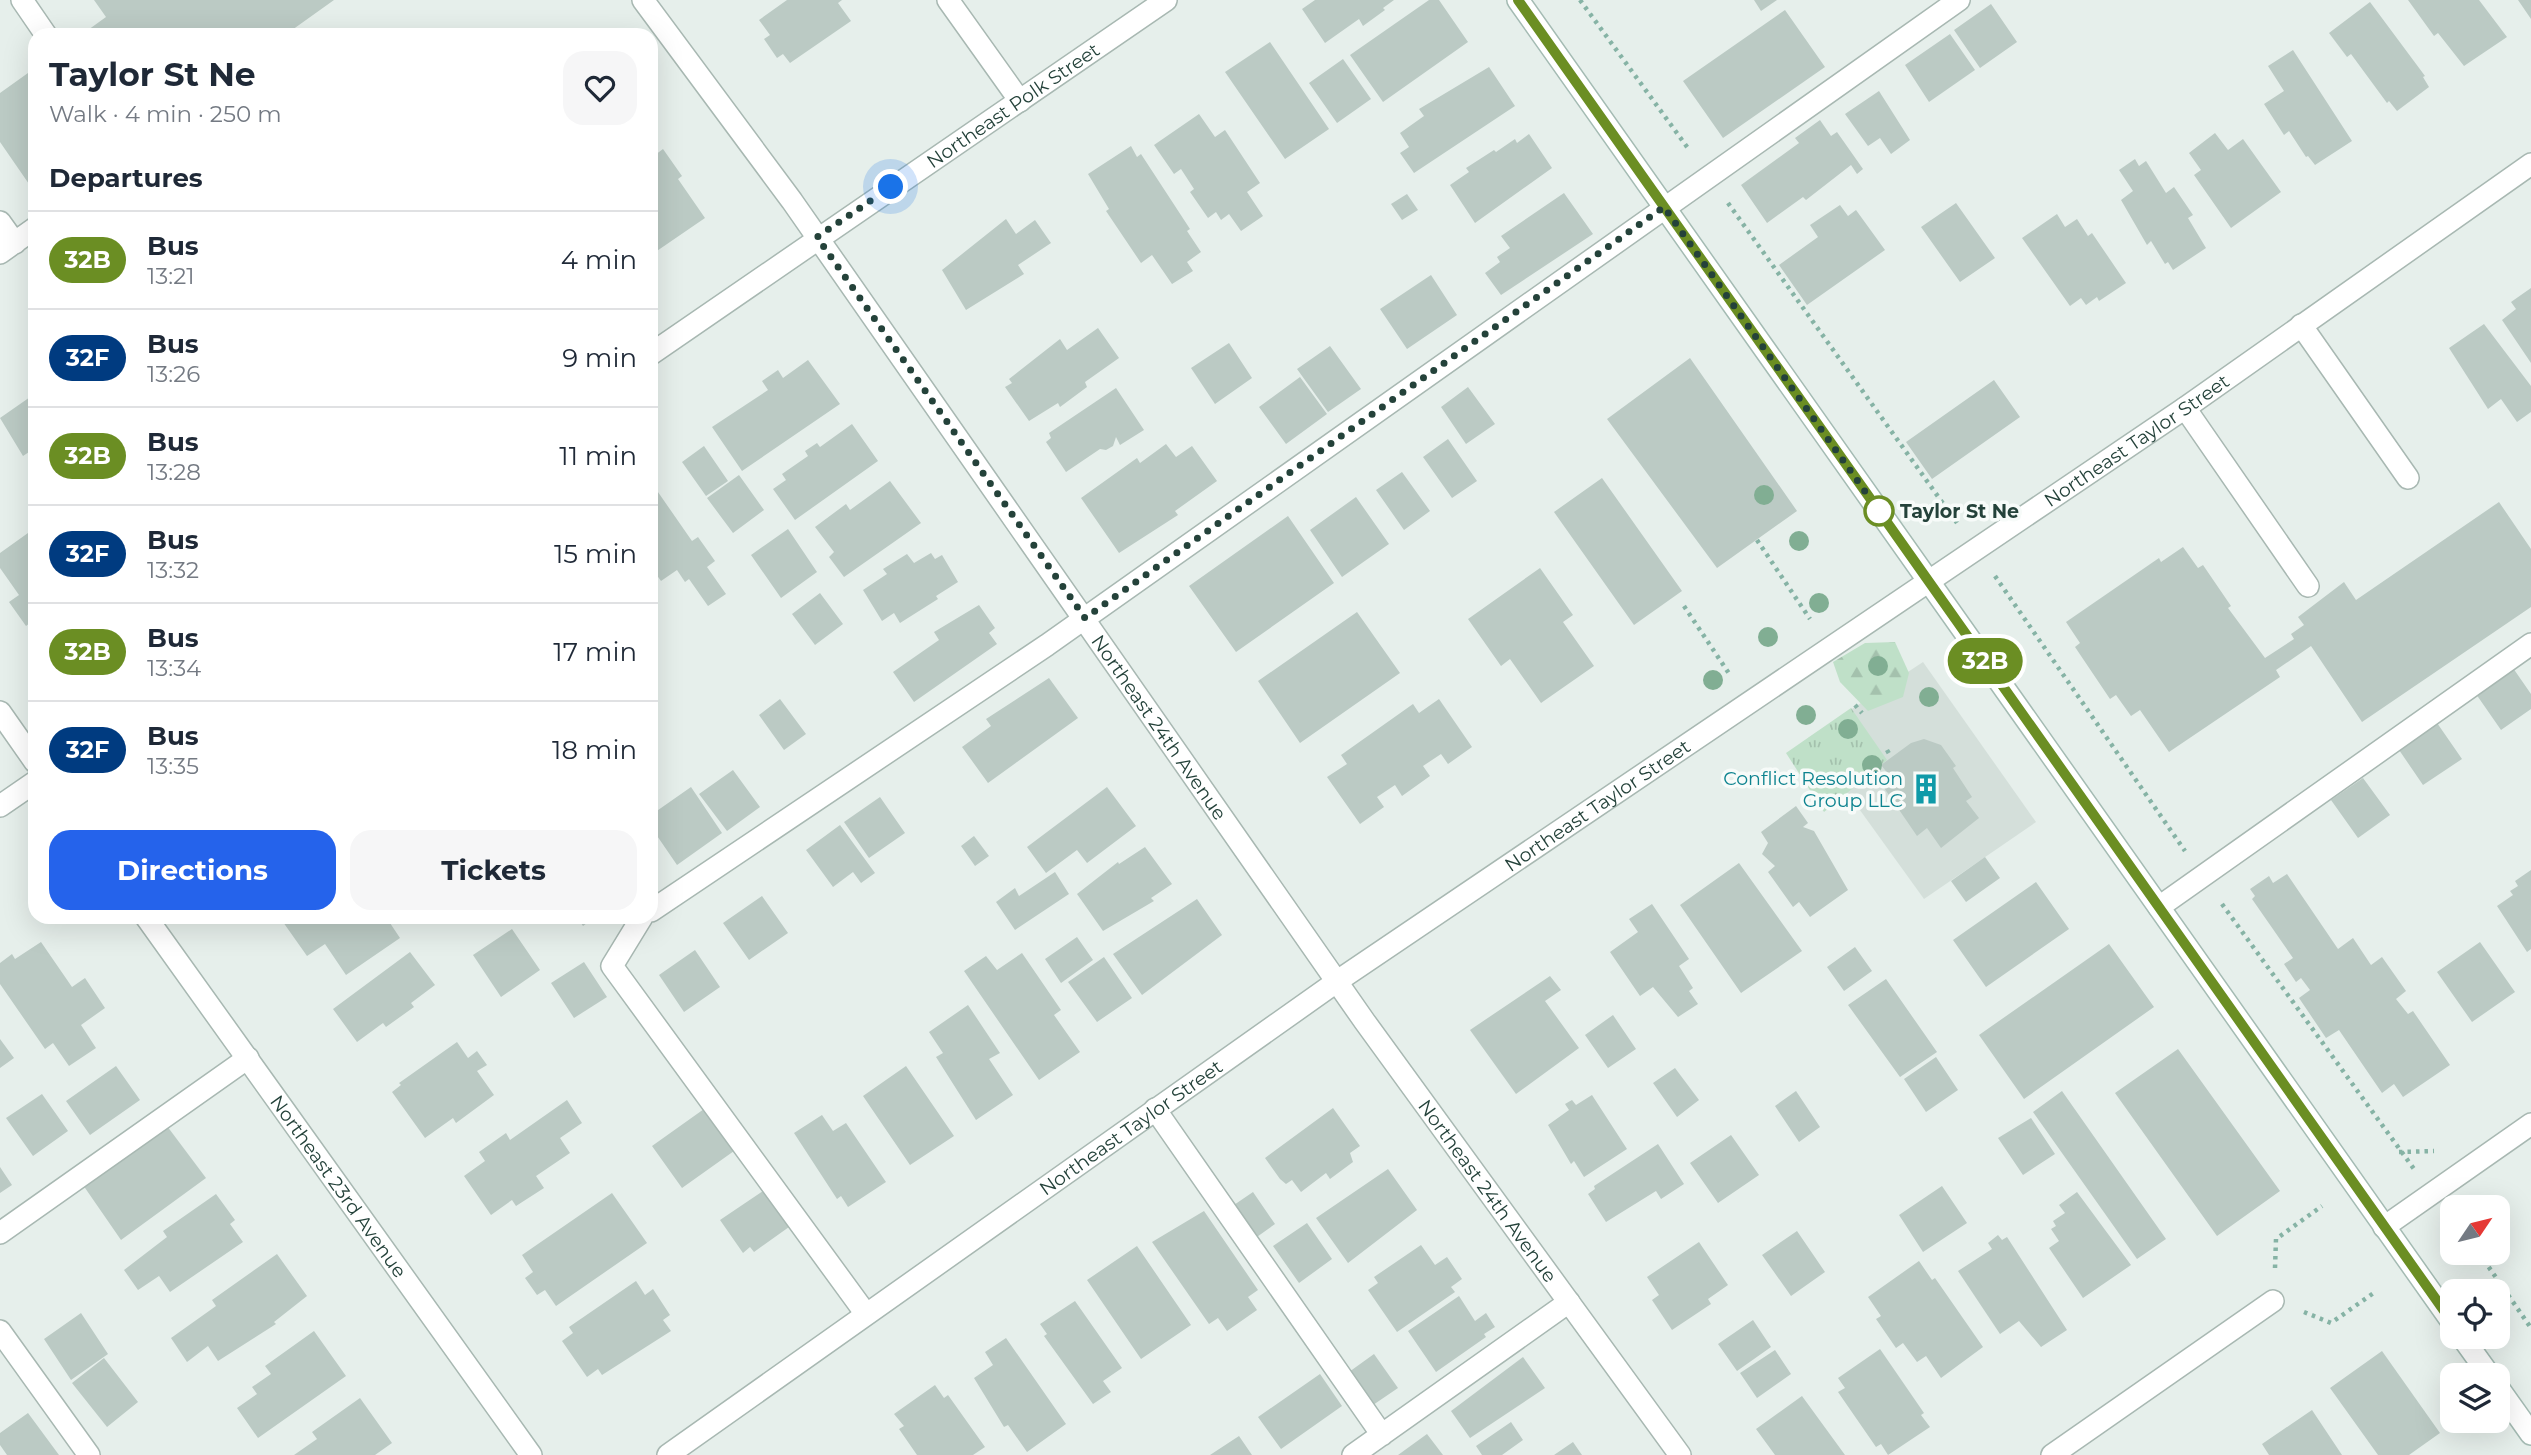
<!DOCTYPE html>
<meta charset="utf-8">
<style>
:root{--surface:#fff;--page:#f6f6f7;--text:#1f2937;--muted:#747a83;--line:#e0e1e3;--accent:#2563eb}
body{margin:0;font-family:Montserrat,sans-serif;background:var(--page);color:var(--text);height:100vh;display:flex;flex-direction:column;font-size:26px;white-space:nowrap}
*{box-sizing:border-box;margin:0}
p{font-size:23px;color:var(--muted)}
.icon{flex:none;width:38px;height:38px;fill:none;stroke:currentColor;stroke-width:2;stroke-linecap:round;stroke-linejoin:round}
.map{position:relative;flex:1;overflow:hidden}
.drawer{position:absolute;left:28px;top:28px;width:630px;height:896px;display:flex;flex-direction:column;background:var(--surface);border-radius:21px;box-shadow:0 7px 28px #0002}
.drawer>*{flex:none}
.badge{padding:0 14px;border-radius:23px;font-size:24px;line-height:46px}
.needle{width:46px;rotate:55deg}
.controls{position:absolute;left:2440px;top:1195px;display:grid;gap:14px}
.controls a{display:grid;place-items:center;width:70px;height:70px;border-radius:14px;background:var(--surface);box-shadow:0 7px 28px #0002;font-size:35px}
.you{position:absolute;width:35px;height:35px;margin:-18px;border:5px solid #fff;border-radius:50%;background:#1a73e8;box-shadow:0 0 0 10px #1a73e833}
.map>.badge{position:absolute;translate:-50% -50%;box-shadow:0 0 0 4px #fff}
h2{padding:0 21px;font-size:26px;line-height:63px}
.round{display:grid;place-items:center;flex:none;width:74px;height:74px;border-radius:21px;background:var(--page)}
.head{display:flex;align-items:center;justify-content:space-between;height:119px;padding:0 21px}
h1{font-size:33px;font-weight:700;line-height:52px}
.cta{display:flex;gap:14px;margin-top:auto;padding:14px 21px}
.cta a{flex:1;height:80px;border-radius:21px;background:var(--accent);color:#fff;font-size:28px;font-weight:700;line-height:80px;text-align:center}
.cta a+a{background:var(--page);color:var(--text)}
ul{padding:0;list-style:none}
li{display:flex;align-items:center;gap:21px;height:98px;padding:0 21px;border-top:2px solid var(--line)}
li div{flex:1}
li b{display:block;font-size:26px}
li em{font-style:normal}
li .badge{min-width:77px;font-weight:700;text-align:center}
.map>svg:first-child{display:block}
</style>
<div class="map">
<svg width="2531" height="1455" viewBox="0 0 2531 1455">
<defs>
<pattern id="grass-tufts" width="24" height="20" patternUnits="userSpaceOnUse" patternTransform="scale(1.75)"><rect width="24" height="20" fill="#bfe0c8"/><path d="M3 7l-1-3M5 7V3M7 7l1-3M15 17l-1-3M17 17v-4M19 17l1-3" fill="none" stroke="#a4c1ad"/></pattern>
<pattern id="forest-firs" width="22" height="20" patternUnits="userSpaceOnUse" patternTransform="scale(1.75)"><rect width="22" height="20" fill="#bfe0c8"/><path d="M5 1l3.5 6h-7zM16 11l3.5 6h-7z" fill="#a4c1ad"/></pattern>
</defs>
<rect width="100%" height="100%" fill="#e6efeb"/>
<path fill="#d4dfda" d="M1923,662l113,160 -112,77 -116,-161z"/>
<path fill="url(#grass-tufts)" d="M1851,708l36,52 -63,52 -38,-59z"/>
<path fill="url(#forest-firs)" d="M1895,642l14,31 -6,24 -35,14 -28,-29 -7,-20 32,-19z"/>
<path fill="#bbcac4" d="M94,0h240l-49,35h-204l25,-18z
M787,0h55l-4,3 13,18 -61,42 -7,-9 -6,4 -13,-19 6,-4 -11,-15z
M1315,0h79l-11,8 2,2 -22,16 -4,-7 -34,24 -23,-34z
M1429,0h10l29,42 -85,60 -33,-47z
M1754,0h23l-16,11z
M2408,0h71l28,37 -43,29 -26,-33 -4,3z
M2518,0h13v19z
M2370,2l55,74 -2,1 6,10 -32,24 -8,-10 -2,2 -36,-49 -4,3 -18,-24z
M1991,4l26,38 -37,26 -26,-38z
M1785,10l40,57 -102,71 -40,-57z
M1950,34l25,36 -46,32 -24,-37z
M1270,42l59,87 -44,30 -60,-87z
M2293,50l59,91 -37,24 -7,-9 -2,1 -17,-26 -5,4 -20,-31 20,-13 -16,-25z
M1343,59l28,40 -34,24 -28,-40z
M1489,67l26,39 -101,67 -14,-20 9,-6 -9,-14 24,-17 -5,-7z
M35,68v112l-6,4 -29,-42v-49z
M1879,91l31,49 -19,14 -11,-16 -12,8 -23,-32z
M1199,114l16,23 10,-7 35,53 -13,9 16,24 -22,15 -12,-17 -8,6 -5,-8 -8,6 -18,-26 4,-3 -13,-20 -7,5 -20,-29z
M1820,120l11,16 6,-4 26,37 -6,5 -6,-9 -45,35 -3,-3 -36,26 -26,-38 58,-42 -4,-5z
M2215,133l13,17 15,-11 38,53 -50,36 -37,-53 7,-5 -12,-17z
M1529,134l23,34 -77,55 -25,-38 19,-13 -3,-4 28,-18 2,2 19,-13 2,4z
M1131,146l6,11 4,-3 49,75 -3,2 14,21 -14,10 6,9 -21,13 -20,-29 -11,8 -35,-52 3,-2 -21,-35z
M663,149l19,27 -4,3 27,39 -54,37v-97z
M2135,159l4,7 7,-5 20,32 8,-6 19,28 -5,3 18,30 -33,22 -5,-8 -3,2 -14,-23 -4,4 -26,-45 12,-9 -14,-21z
M1564,193l29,41 -92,61 -16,-22 15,-11 -3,-5 13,-9 -9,-12z
M1407,194l11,16 -16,10 -11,-16z
M1956,203l39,55 -35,24 -39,-55z
M1840,205l8,11 8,-6 29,40 -78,55 -28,-40 39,-28 -8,-12z
M2057,214l8,13 12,-8 11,17 4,-3 34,50 -27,18 -2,-4 -11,8 -5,-7 -11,8 -48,-68z
M1006,219l10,15 19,-14 16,23 -33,22 6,9 -58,36 -24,-40z
M1431,275l26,40 -50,34 -27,-40z
M2531,288v75l-29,-43 14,-11 -5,-7z
M2484,324l47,62v26l-14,10 -16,-23 -13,10 -39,-61z
M1098,328l21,30 -34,24 2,5 -27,20 -2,-4 -29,18 -24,-34 7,-4 -3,-4 51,-40 7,11z
M1229,343l23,35 -37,26 -24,-36z
M1330,346l31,43 -33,23 -31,-43z
M1690,358l107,153 -80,57 -110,-149z
M808,360l32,44 -98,67 -30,-44 56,-37 -6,-9 16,-11 5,8z
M1300,377l27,37 -41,30 -27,-37z
M1994,380l26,37 -88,62 -26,-37z
M1468,387l27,37 -29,20 -25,-37z
M1116,388l28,42 -24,15 -4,-8 -3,9 -7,4 -6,-1 -34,23 -20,-30 5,-4 -2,-5z
M33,395l2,53 -12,8 -23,-38z
M852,424l26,37 -83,59 -22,-31 13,-9 -4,-6 26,-18 -3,-5 12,-8 3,4z
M1448,439l29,42 -25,17 -29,-41z
M1166,444l10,13 16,-11 25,35 -42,30 3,4 -59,38 -38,-55 56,-40 3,5z
M704,446l24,35 -22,15 -24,-34z
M1402,472l28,39 -26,19 -28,-40z
M739,475l25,35 -31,23 -26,-35z
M1602,478l80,113 -48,34 -80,-113z
M890,481l31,42 -77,54 -15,-20 5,-5 -19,-25 31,-23 4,6z
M651,482l41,59 6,-4 17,24 -8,6 19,27 -18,12 -19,-27 -4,3 -8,-12 -16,11 -10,-14z
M1356,497l33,47 -47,33 -32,-47z
M2499,502l32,47v58l-169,115 -51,-76 -35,24 4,7 -111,75 -29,-42 -9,6 -15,-21 -6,4 -35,-52 5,-4 -14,-21 93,-64 2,4 22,-15 15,21 5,-3 28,41 -3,2 37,50 29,-19 -3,-5 13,-9 -6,-8 46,-35 12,18z
M1288,516l46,67 -98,69 -47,-66z
M35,528v91l-9,7 -17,-24 10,-7 -19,-27v-15z
M788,529l29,43 -36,26 -30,-43z
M931,553l4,6 7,-4 16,27 -22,14 2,3 -38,24 -6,-10 -12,8 -19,-31 24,-16 -4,-5 24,-15 7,9z
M1540,568l33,47 -10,7 31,44 -53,37 -31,-44 -9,7 -33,-47z
M820,593l23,31 -28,21 -23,-31z
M979,605l16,23 -6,5 8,11 -83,58 -21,-30 46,-32 -5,-8z
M1357,612l43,61 -100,70 -42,-62z
M2513,668l18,26v15l-30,21 -25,-36z
M1049,678l29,40 -90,65 -26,-36 29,-21 -5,-7z
M780,699l26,35 -22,16 -25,-35z
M1439,699l33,48 -24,17 -7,-10 -18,12 7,10 -28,20 -7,-11 -18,12 7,10 -24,17 -33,-47 20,-13 -6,-9 72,-51 6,9z
M2435,720l27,39 -39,26 -26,-38z
M1924,739l17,6 15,21 -3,2 19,29 -6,4 13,17 -38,30 -14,-20 -10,8 -37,-54 9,-7 -8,-10 30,-22z
M733,770l27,37 -33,24 -28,-37z
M2363,778l27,37 -32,23 -27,-38z
M691,787l31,46 -45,32 -26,-38v-12z
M1107,787l29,39 -49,37 -10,-13 -31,23 -19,-26z
M880,797l25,36 -36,25 -25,-36z
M1796,806l12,17 -5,4 11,4 34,59 -38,27 -11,-15 -6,5 -25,-35 7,-6 -13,-12 6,-11 -7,-11z
M840,825l35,48 -14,10 -8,-11 -20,15 -27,-37z
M974,836l15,20 -14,10 -14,-20z
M1145,847l27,37 -21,14 3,3 -51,30 -26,-37 41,-32 1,2z
M1985,857l15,21 -34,24 -15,-21z
M1739,863l63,88 -61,42 -61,-88z
M2531,870v79l-4,3 -30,-46 16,-11 -3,-4 8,-5 -3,-5z
M1055,872l14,22 -54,36 -19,-28 19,-14 4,8z
M2287,874l51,75 15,-11 18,27 11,-8 24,34 -10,8 12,15 5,-3 37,54 -47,32 -9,-13 -12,9 -43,-63 -13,8 -27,-40 11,-8 -9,-12 -5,4 -12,-18 9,-6 -41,-59 3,-3 -5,-7 19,-13 4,7z
M2036,882l33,47 -83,58 -33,-47z
M762,896l26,37 -39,27 -26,-37z
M1197,899l25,36 -80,60 -29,-41z
M1652,904l37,55 -10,7 14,22 -4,3 9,13 -20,13 -25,-30 -13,9 -30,-44 28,-20 -9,-13z
M290,917h96l14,21 -54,37 -21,-31 -18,12 -24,-34z
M577,917h18l-12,9z
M512,929l28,41 -39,27 -28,-42z
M1077,937l16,23 -32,23 -16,-24z
M41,942l31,45 13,-9 20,30 -24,17 15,23 -27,18 -16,-23 -8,6 -45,-65v-21l12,-9 3,5z
M2480,942l35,50 -43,30 -35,-50z
M2109,944l45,63 -130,92 -45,-64z
M1855,947l17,24 -28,20 -17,-24z
M695,950l25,37 -36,25 -25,-37z
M410,952l25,33 -24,18 3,4 -28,20 -3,-4 -26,19 -24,-33z
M1022,953l39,57 -7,5 26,37 -41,28 -75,-109 22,-15 11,14z
M1104,957l28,41 -35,24 -29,-40z
M584,962l23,35 -33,21 -23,-35z
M1550,976l11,14 -16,11 34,47 -63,46 -46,-64z
M1886,979l51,73 -37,25 -52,-72z
M968,1005l32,48 -11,6 24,36 -37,25 -40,-63 7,-4 -14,-21z
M1613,1015l23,34 -28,19 -23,-33z
M0,1039l14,19 -14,10z
M457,1042l11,16 9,-7 10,14 -10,6 17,24 -38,28 -3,-5 -28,20 -33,-46 9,-7 -2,-2z
M2178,1049l102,142 -63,45 -102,-143z
M1936,1057l22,33 -32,22 -22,-33z
M116,1066l24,34 -50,35 -24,-34z
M906,1066l48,70 -44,29 -47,-69z
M1675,1068l24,32 -22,17 -24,-34z
M1796,1091l24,36 -21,15 -24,-36z
M2062,1091l104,148 -29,20 -104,-147z
M42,1094l26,37 -35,25 -27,-38z
M1592,1095l35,54 -43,28 -10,-16 -3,3 -23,-39 21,-15 -4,-6 7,-4 4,5z
M567,1100l15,23 -22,15 10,15 -34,23 8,12 -28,18 -4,-6 -21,15 -27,-39 21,-15 -6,-9 27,-19 4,7z
M1333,1108l27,38 -10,7 3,9 -23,17 -4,-6 -25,19 -9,-12 -6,4 -6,-5 -15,-21z
M704,1109l30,42 -52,37 -30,-42z
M822,1115l11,16 13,-8 40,59 -38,25 -7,-11 -4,3 -43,-66z
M2031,1118l24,36 -32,21 -25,-37z
M167,1126l39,52 -85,62 -38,-55z
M1731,1135l28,40 -41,28 -28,-40z
M1658,1144l26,40 -23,15 -5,-8 -50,31 -18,-28 7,-5 -1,-3z
M0,1167l12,18 -12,8z
M1388,1169l29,41 -69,53 -32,-45z
M1942,1186l25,37 -44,29 -24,-37z
M763,1191l26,36 -35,25 -4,-5 -7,6 -23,-33z
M1253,1192l22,32 -21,15 -23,-32z
M2077,1192l54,73 -48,33 -34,-50 10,-7 -8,-12 5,-3 -3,-5 12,-8 -6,-8z
M612,1193l35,50 -91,63 -11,-16 -8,5 -12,-17 8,-6 -11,-17z
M216,1194l19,26 -5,4 13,18 -73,50 -11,-16 -21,14 -14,-20 43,-33 -4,-6z
M1204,1211l54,79 -10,7 9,13 -30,21 -9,-13 -9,6 -57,-82z
M1307,1223l25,36 -33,24 -26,-37z
M1797,1231l28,41 -34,24 -29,-41z
M1998,1235l4,5 5,-3 60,93 -26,17 -22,-26 -19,13 -42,-63 34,-22 -4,-6z
M1699,1242l29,43 -20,14 3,5 -39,26 -20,-30 7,-5 -12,-18z
M1421,1245l14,20 12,-8 15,22 -11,8 4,5 -58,40 -29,-42 10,-7 -4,-6z
M1137,1246l54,79 -50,34 -54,-79z
M277,1254l30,42 -33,26 2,2 -58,37 -10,-15 -21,16 -16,-24 45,-32 -4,-6z
M1919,1261l13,19 3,-2 48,69 -42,31 -15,-22 -9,6 -14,-19 -7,5 -20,-29 5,-3 -13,-19z
M636,1281l9,14 8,-6 17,26 -7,5 8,11 -69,44 -4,-6 -11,8 -25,-36 11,-8 -4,-6z
M1459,1296l16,25 11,-8 9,14 -11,7 2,3 -50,35 -28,-41z
M1075,1301l47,67 -19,13 8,11 -18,12 -49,-68 3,-2 -7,-10z
M81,1313l27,41 -37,26 -27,-41z
M1753,1320l18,27 -34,24 -19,-27z
M314,1331l32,45 -88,62 -21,-30 20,-14 -5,-7 19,-13 -6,-8z
M1006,1338l60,86 -39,28 -19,-27 -4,2 -30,-49 19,-13 -8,-13z
M1880,1349l44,64 -3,2 9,12 -42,28 -7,-11 -5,3 -38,-55 7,-4 -7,-10z
M1775,1350l16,24 -34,24 -17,-25z
M2382,1351l58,82 -31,22h-31l-48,-67z
M1374,1354l24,34 -25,17 -24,-33z
M1523,1357l22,31 -75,50 -19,-27z
M104,1358l34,44 -31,25 -35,-44z
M1320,1374l22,32 -61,43 -23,-32z
M935,1385l9,13 4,-3 37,52 -12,8h-56l-18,-26 5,-3 -10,-12z
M1802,1396l43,59h-70l-19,-26z
M360,1398l32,45 -17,12h-81l23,-16 -5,-7z
M2312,1410l30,45h-73l-7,-11z
M28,1413l31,42h-52l-7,-10v-12z
M1511,1422l12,18 -21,15h-20l-6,-9z
M1427,1434l16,21h-45z
M1239,1436l13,19h-42z
M1573,1442l9,13h-28z"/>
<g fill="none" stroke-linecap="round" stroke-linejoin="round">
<g stroke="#a8b8b2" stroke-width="24">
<path id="service" d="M22,0l24,35
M948,0l72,101
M0,222l15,21
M0,253l35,-25
M2301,325l107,153
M2185,408l123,178
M2159,907l372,-263
M651,911l396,-266 912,-645
M642,917l-30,49 254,348
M1155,1109l227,326
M0,1233l248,-175
M0,1331l89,124
M1353,1455l216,-153"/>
</g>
<g stroke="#a8b8b2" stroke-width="24">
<g id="minor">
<path id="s1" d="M643,0l149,201 573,821 315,433"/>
<path id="s2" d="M651,354l515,-354"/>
<path d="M0,712l35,50"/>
<path d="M0,806l35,-24"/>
<path id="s3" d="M146,917l385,538"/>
<path d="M2384,1227l147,-103"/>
<path id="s4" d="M668,1455l671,-475 846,-572 346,-244"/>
<path d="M2052,1455l221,-154"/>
</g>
</g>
<g stroke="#a4bbb3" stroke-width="24">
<path id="secondary" d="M1518,0l934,1322
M2462,1337l28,39
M2497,1386l34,48"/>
</g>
<path stroke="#86b3a5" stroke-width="4.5" stroke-dasharray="3.5 5" stroke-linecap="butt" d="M1580,0l110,151
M1728,203l229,320
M1757,540l53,79
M1995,576l190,275
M1684,606l46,69
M1855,705l7,8
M1887,750l4,7
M1755,777l3,4
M2222,904l192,265
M2399,1152l35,-1
M2479,1253l52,75
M2275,1268l1,-29 46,-33
M2304,1312l27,11 44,-31"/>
<use href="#service" stroke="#fff" stroke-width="21"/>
<use href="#minor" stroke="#fff" stroke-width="21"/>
<use href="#secondary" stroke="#fff" stroke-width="21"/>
</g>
<g fill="#81ae93">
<circle cx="1764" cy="495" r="10"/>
<circle cx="1799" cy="541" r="10"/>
<circle cx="1819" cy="603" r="10"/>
<circle cx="1768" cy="637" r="10"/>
<circle cx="1878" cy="666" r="10"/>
<circle cx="1713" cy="680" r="10"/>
<circle cx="1929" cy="697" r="10"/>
<circle cx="1806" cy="715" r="10"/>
<circle cx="1848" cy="729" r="10"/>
<circle cx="1872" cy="765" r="10"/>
</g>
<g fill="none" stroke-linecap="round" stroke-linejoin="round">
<g stroke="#fff" stroke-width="16">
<path id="line" d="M1518,0l934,1322"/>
</g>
<use href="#line" stroke="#6b8e23" stroke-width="10"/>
<path stroke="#24423a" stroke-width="7" stroke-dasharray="0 12.6" d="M891,187l-74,50 268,381 579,-411 217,307 -2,-3"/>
</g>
<defs>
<g id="building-bare" transform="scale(2.415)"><path d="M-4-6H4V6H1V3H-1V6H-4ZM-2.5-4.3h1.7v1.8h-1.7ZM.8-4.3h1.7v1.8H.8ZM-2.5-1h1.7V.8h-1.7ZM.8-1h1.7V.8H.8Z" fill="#0f9aa8" stroke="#f7fbf9" stroke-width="2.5" paint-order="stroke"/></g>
</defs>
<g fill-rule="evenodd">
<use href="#building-bare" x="1926" y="789"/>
</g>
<circle fill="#fff" stroke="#6b8e23" stroke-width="3.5" cx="1879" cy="511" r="14"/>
<g text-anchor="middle" stroke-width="7" stroke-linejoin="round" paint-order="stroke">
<g font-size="19" fill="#24423a" stroke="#f7fbf9">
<text dy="7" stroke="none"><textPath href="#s2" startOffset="439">Northeast Polk Street</textPath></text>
<text dy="7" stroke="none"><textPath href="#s4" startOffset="1785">Northeast Taylor Street</textPath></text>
<text dy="7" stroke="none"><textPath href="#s1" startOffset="892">Northeast 24th Avenue</textPath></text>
<text dy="7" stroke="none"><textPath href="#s4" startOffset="1134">Northeast Taylor Street</textPath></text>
<text dy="7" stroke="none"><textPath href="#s4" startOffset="567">Northeast Taylor Street</textPath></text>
<text dy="7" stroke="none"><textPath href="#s3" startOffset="331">Northeast 23rd Avenue</textPath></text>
<text dy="7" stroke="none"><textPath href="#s1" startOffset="1460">Northeast 24th Avenue</textPath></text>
</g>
<g font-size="19" font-weight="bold" fill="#24423a" stroke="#f7fbf9" text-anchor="start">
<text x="1900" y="518">Taylor St Ne</text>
</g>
<g font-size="19" fill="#0d838f" stroke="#f7fbf9" text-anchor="end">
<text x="1903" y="785">Conflict Resolution<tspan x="1903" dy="22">Group LLC</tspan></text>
</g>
</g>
</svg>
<div class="controls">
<a><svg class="needle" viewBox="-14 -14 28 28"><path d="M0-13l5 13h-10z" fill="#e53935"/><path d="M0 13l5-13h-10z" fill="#747a83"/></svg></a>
<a><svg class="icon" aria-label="locate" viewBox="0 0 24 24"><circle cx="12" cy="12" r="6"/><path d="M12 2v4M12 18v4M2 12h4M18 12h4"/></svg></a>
<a><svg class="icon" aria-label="layers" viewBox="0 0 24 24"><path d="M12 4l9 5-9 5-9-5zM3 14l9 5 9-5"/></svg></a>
</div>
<div class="you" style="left:891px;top:187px"></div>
<b class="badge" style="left:1985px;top:661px;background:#6b8e23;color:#fff">32B</b>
<section class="drawer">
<div class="head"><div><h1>Taylor St Ne</h1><p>Walk · 4 min · 250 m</p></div><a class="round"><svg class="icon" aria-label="heart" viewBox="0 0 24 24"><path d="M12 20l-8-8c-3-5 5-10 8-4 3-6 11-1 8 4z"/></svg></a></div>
<h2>Departures</h2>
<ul>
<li><span class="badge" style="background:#6b8e23;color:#fff">32B</span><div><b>Bus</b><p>13:21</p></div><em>4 min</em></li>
<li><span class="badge" style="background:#003b80;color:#fff">32F</span><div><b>Bus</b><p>13:26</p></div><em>9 min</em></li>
<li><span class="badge" style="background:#6b8e23;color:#fff">32B</span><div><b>Bus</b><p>13:28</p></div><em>11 min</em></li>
<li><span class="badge" style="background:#003b80;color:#fff">32F</span><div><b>Bus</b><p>13:32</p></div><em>15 min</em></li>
<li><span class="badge" style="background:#6b8e23;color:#fff">32B</span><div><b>Bus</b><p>13:34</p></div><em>17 min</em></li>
<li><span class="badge" style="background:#003b80;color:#fff">32F</span><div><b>Bus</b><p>13:35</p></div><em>18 min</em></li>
</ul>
<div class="cta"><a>Directions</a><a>Tickets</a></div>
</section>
</div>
